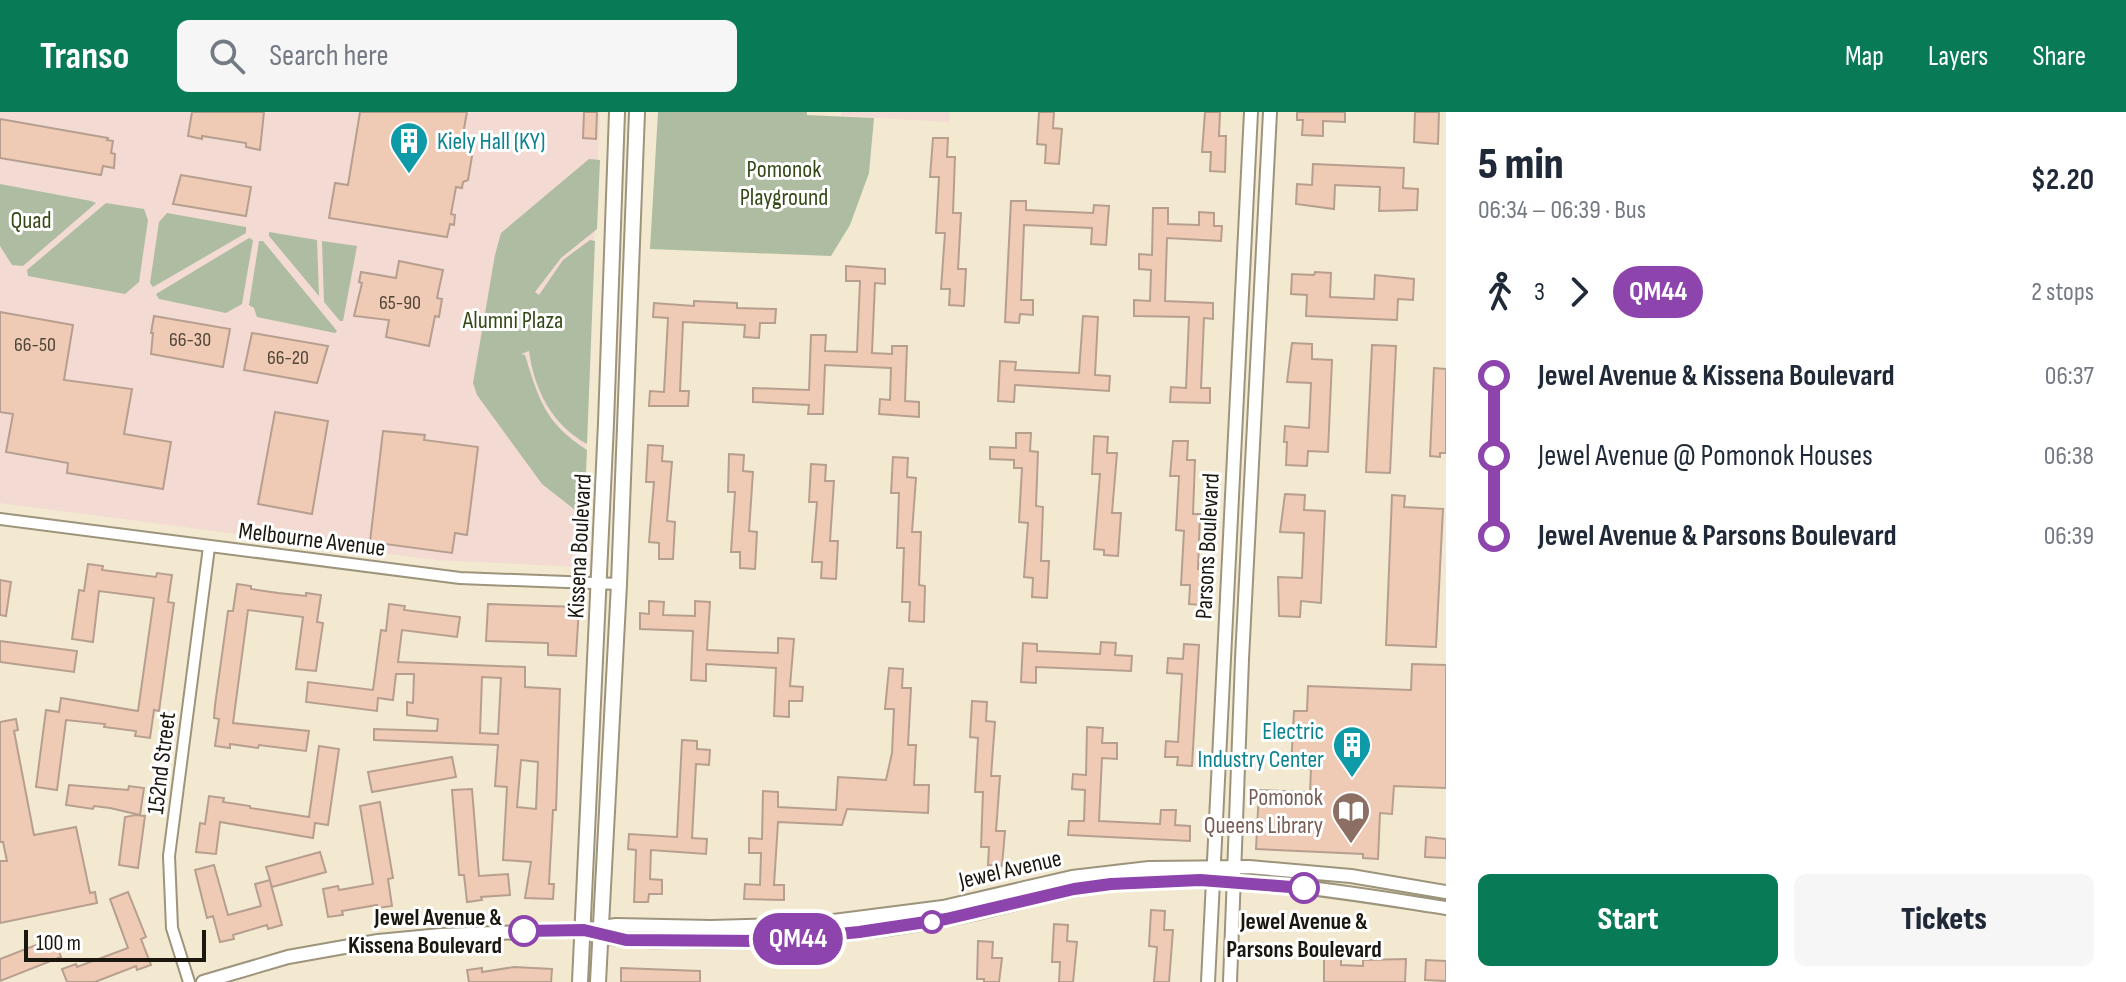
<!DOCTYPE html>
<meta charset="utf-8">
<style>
:root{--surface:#fff;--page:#f6f6f7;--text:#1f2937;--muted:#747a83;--accent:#087a55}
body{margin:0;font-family:"Sofia Sans Condensed",sans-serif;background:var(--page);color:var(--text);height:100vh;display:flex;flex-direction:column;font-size:30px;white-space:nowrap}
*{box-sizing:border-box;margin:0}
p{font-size:26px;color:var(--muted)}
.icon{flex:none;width:44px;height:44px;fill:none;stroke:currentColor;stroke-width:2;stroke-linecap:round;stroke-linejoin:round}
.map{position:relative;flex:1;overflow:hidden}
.details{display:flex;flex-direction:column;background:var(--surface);width:680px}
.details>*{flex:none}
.badge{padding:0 16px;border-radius:26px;font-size:28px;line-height:52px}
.scale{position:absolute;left:24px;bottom:20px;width:182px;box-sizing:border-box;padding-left:8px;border:4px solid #1a170e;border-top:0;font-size:22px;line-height:28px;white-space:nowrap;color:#1a170e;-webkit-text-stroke:6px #fff;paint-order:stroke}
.map>.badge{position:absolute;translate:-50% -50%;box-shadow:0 0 0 4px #fff}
.legs{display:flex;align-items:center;gap:12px;height:88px;padding:0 32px;font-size:26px}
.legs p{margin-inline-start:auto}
.summary{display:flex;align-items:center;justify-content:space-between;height:136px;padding:0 32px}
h1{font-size:44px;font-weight:800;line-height:60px}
.primary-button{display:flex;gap:16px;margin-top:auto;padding:16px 32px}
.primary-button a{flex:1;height:92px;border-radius:12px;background:var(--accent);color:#fff;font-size:32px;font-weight:800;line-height:92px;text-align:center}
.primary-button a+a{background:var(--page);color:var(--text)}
ul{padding:0 32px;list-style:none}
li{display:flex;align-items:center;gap:28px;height:80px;font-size:30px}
li i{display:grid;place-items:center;width:12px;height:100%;margin:0 10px;background:currentColor}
li i::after{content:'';width:20px;height:20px;margin:-10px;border:6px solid;border-radius:50%;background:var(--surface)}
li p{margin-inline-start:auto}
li:first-child i{background:linear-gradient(#0000 50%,currentColor 0)}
li:last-child i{background:linear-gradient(currentColor 50%,#0000 0)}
header{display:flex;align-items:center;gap:48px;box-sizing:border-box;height:112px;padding:0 40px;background:var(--accent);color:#fff}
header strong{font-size:38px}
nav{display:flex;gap:44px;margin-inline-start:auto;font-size:28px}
.search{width:560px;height:72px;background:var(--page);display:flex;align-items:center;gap:20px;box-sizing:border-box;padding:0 28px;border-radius:12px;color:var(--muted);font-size:30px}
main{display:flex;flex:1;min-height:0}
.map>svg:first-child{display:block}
</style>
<header>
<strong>Transo</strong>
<div class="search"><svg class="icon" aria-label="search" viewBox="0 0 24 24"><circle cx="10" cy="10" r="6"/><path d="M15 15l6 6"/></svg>Search here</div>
<nav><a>Map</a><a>Layers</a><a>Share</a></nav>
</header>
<main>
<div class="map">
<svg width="1446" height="870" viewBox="0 0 1446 870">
<rect width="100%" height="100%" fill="#f3e9d0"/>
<path fill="#f3dad2" d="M0,0h600l-20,455 -144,-7 -436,-57z
M841,0h109l-1,10 -108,-6z"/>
<path fill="#aebda1" d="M658,0h149v3l67,3 -5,55 -19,52 -19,31 -181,-7z
M589,47l11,1 -3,69 -36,29 -26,34 4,3 24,-35 27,-20 5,1 -8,203c-35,-19 -53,-55 -58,-93l-8,3 4,1c14,45 20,68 62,95l-3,67 -42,-33 -65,-89 -4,-12 22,-128 6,-22z
M0,72l91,17 5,2 -73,63 -11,-1 -12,-19z
M106,91l38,6 4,11 -9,62 -14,12 -97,-18 -1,-6z
M167,101l79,14v6l-93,54 -3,-4 9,-61z
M269,120l48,8 2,56 -50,-60z
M249,126l4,2 -11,64 -16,9 -67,-14 -3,-5z
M259,129h4l74,90 -2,2 -78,-16 -3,-9 -5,-3z
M322,129l35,5 -14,75h-3l-16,-19z"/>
<path fill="#efcab4" stroke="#b79f90" stroke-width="2" fill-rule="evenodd" d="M192,0h72l-4,38 -14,-3v-4l-44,-7v3l-14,-3z
M360,0h107l-6,33 8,2 -1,5 4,4 -4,24 -5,2 -1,6 -6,-1 -5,27 4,1 -1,10 -4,-1 -3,13 -118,-19 6,-35 13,2z
M584,0h13l-1,27 -13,-1z
M1039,0h15l-1,16 9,1 -3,35 -14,-1 1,-18 -9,-1z
M1205,0h15l-1,24h7l-1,36 -15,-1 1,-19h-9z
M1297,0h48v10l-22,-1v15l-21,-1 1,-15h-6z
M1415,0h24l-1,32 -24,-2z
M0,7l108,19 -1,2 6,1 -2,12 4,1 -1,14 -11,-2 -2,9 -101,-17z
M933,26h15l-1,19h8l-2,56h8l-3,56h8l-2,37 -15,-1 1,-16h-9l4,-56h-9l3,-56h-9z
M1313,52l91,4 -1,20 15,1 -1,21 -38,1 1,-24 -45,-2 -1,24 -38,-5 1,-20 15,1z
M181,63l70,12 -5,29 -73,-12z
M1011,89h15v9l67,3 1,-8 15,1 -3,39 -15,-1 1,-16 -68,-3 -3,75h12v15l-13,-1 -1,9 -14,-1z
M1153,96h15v16l31,1v-13l15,1v13h8l-1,15 -54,-3 -2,63 48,2v16l-9,-1 -3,70h9v15l-40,-1 1,-15 15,1 3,-71 -55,-1v-16l16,1 1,-31 -12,-1v-15l13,1z
M399,149l44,9 -6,28 5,1 -3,18 -4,-1 -6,30 -43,-9 3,-17 -35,-4 8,-33 -3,-1 2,-10 35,6z
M846,154l39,3v15l-10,-1 -3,70 20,1v-8h15l-2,55 14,1v15l-40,-3 1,-15 10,1 1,-32 -66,-3 -2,49h-15l1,-9 -56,-3v-14l56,2 2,-55h15l-1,16 32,1 3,-71h-14z
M1315,160l16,1 -1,24 44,2 1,-24 39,4 -1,21 -15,-1 -1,21 -91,-4 1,-21 -16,-1 1,-20 22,1z
M694,189l43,2v5l39,1 -1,14h-15l-1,15 -15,-1 1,-12 -62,-3 -3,69h9l-1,15h-39l1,-15 14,1 4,-74 -15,-1 1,-14 40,3z
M0,200l73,13 -9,55 68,9 -8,45 47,8 -8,47 -96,-16 1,-10 -62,-11 7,-38 -13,-2z
M154,204l76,13 -7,38 -72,-13 2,-21h-2z
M1083,204l15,1 -3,58 15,1 -1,15 -94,-6 -1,17 -16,-1 2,-40 16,1 -1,8 64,3z
M252,221l76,13 -11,37 -73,-13z
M1292,231l20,1v15l20,1 -4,92 -20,-1 -1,15 -21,-1 1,-23h-3l1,-16 24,2 2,-45 -24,-1z
M1372,233l24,1 -6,127 -24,-1z
M1434,256l12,1v84h-6v4l-10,-1z
M275,300l53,9 -16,93 -54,-10z
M383,319l42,4 -1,5 54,7 -11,88 -12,-2 -3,20 -82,-11z
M1016,321h15l-1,18 8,1 -2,54 7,1 -2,54h8l-2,37 -15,-1 1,-19 -9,-1 4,-54 -9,-1 3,-54h-8v-8l-24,-1v-12l26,1z
M1094,324l14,1 -1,16h10l-5,60h9l-3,43 -14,-1v-5l-10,-1 6,-75h-8z
M1173,329h15l-1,19h8l-2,54h7l-2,55h8l-2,36 -15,-1 1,-19h-9l3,-54 -8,-1 3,-54h-9z
M648,333l15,1 -1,15 10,1 -5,59 8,1 -2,37h-14v-16l-10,-1 5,-60h-8z
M729,342l15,1 -1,16 10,1 -4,59 8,1 -2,37 -15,-1v-16h-9l4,-60h-7z
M893,345l15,1 -1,19 9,1 -4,54h9l-2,53 6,1 -1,36 -15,-1 1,-19h-8l2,-54h-7l2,-55h-8z
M811,352l15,1 -1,16h9l-4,60h8l-2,38 -15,-1 1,-16h-10l5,-60h-8z
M1285,382l20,1 -1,15 21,1 -4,92 -20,-2 -1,16 -21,-1 -1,-39 24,1 2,-45 -24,-1z
M1392,383l13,1 -1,11 39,2 -7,138 -50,-2z
M88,452l15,2 -1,4 54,7 1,-4 15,2 -4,27 6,1 -15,108 -5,-1 -4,28 -15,-2 1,-5 -32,-4 1,-3 -39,-4 -9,70 -21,-3 10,-77 13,2 2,-14 77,13 16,-113 -55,-7 -6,51 -21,-3 7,-49 5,1z
M0,468l11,2 -5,34 -6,-1z
M237,472l14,2v3l27,4 28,3v-3l15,2 -4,27 6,1 -7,48 -20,-2 7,-52 -55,-7 -15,113 76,8 -3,20 -47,-6 -1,3 -28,-4v4l-15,-2 4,-27 -5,-1 1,-13 13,-94h5z
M649,489l15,1 -1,13 32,1v-15l15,1 -3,48 71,3v-15l16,1 -4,47 13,1 -1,14h-13v16l-15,-1 2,-48 -70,-4v17l-15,-1 2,-49 -53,-2v-16l9,1z
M389,492l16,2 -1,4 56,7 -3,20 -55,-7 -4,32 127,5v20l35,2 -4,121h-3l-4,74h5l-1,15 -28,-1 6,-36 -28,-2 4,-73 -12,-1 3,-41 -124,-5v-11l63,2 1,-12 -31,-4v-13l6,1 1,-29h-18l-3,26 -15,-2 -1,13 -71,-9 2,-20 65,8 8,-60 5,1zM482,565l19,1 -3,56 -18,-1zM521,648l17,2 -2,47 -19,-2z
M488,492l91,3 -3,49 -28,-1v-12l-62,-2z
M0,529l77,10 -3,21 -74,-10z
M1101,530l15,1 -1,12 17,1 -1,15 -95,-4v16l-15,-1 2,-39 14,1v7l63,3z
M1184,532l15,1 -7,121 -15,-1 1,-8h-13l1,-16 12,1 4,-68 -15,-1 1,-15 15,1z
M1412,552l34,1v123l-52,-2 -2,28 -12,-1 -2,46 -15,-1v-4l-107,-5 3,-59 51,2 1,-23 -20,-1 3,-57h13l1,-25 103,4z
M889,556l14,1 -1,19h9l-3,57h8l-2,40h15l-1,28 -81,-4 -5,16 -64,-3 -4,63h10v15l-40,-1 1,-15 15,1 1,-32h-12v-15l13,1 1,-48 15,1v15l58,3 2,-33 48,3 6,-27 2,-44h-9z
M972,589l15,1 -1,19 9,1 -4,54h9l-4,55h9l-3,35 -14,-1 1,-18h-8l2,-55h-8l3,-54 -8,-1z
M16,607l2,11 -4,1 20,104 42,-8 14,66 5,-1 2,11 -97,20v-62h7l-4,-19h-3v-120z
M1087,615l16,1 -1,15h15v16l-15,-1 -3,63 61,3 1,-14h15l-1,15 15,1v15l-122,-6 1,-14h15l1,-31 -13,-1 1,-15 13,1z
M682,628l15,1v8l13,1 -1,15 -13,-1 -4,74 15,1 -1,15 -55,-4 -1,29 12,1v14h-13l-1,8h-14l2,-52 -8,-1 1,-15 48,3z
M319,634l20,3 -11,76 -13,-2 -2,15 -93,-16 -4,32 -20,-2 4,-29 5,1 4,-28 15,2 -1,4 27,4v2l59,9z
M452,645l4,20 -84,15 -4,-20z
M69,673l59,5 1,-4 15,2 -4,27 -30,-7 -16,-2 -1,3 -27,-4z
M472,677l7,87 29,-2 2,21 -29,2 1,3 -15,2 -3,-27h-5l-7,-85z
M380,690l13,76 -5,1 4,27 -14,2 -1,-3 -35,6 1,4 -15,2 -5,-28 15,-3 1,4 34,-6 -13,-78z
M136,703l9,1 -7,52 -19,-3 6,-48z
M1426,725l20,2v19l-21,-1z
M320,740l6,20 -54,15 -2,-6 12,44 -14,4 -1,-4 -34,10 1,4 -14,3 -7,-26 -6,2 -12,-48 19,-5 14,50 33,-9 -6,-22 15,-4 -4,-13z
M128,780l18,45 -5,2 10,26 -14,5 -1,-4 -41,16h-28l-5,-13 14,-5 1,3 51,-19 -18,-49z
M1151,798l14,1 -1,19h9l-4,52h-15l3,-35 -8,-1z
M1054,812l14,1 -1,16 10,1 -4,40h-14l1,-20h-8z
M54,826l7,19 -61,24v-22z
M978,829l15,1 -1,16h10l-3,24h-15v-3h-7z
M1324,845l17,1v7l22,1v-6l43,-1 -1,23h-81z
M1426,848l20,1v20l-21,-1z
M514,855l38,2 -1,13h-82l-2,-12 15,-2v4z
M621,856l79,3v11h-79z"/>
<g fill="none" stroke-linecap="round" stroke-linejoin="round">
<g stroke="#9d947c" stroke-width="14">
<path id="minor" d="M0,407l460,59 159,6
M189,870l-17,-54 -3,-72 40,-309"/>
</g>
<g stroke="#9d947c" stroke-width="16">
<path id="tertiary" d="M595,822c28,9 60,7 90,7 86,3 173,-6 259,-21 55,-10 109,-29 165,-36 112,-14 227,7 337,24
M203,870l85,-25 90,-16 63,-6 143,-5 32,-5 95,2 99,-3 133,-17 129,-30 77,-9 100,-1 102,9 95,16
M1208,870l43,-870
M1230,870l12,-323 28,-547"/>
</g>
<g stroke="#9d947c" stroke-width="18">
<path id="secondary" d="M580,870l26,-559 11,-311
M598,870l21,-398 18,-472"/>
</g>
<use href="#minor" stroke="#fff" stroke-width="10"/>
<use href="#tertiary" stroke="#fff" stroke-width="12"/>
<use href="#secondary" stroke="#fff" stroke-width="14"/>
</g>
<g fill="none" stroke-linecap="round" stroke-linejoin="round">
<g stroke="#fff" stroke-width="18">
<path id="line-1" d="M524,819l60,-1 42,10 144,1 89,-9 87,-13 128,-30 37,-5 89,-4 104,8"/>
</g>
<use href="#line-1" stroke="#8e44ad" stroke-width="12"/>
</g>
<defs>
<g id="building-pin" transform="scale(2)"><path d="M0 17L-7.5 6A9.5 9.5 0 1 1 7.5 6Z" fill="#0f9aa8" stroke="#fff"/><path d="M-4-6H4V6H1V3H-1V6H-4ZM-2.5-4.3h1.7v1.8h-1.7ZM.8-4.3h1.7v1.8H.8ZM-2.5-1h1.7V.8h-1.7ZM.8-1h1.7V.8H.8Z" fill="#fff"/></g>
<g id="library-pin" transform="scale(2)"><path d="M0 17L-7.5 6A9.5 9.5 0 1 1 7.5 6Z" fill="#8d6e63" stroke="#fff"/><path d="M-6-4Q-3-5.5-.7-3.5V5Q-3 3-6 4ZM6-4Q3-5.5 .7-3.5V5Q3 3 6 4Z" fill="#fff"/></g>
</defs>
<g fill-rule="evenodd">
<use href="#building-pin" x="409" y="29"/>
<use href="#building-pin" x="1352" y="633"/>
<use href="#library-pin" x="1351" y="699"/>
</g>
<g fill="#fff" stroke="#8e44ad" stroke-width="4">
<circle cx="1304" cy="776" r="14"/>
<circle cx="932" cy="810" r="10"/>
<circle cx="524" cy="819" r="14"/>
</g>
<g text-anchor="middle" stroke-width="6" stroke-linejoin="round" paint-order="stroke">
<g font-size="20" fill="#4f4438">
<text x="400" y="197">65-90</text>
<text x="190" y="234">66-30</text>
<text x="35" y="239">66-50</text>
<text x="288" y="252">66-20</text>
</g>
<g font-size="24" fill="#0d838f" stroke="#fff" text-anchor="start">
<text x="437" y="37">Kiely Hall (KY)</text>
<text x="1324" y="627" text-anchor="end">Electric<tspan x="1324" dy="28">Industry Center</tspan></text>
</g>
<g font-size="24" fill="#334a17" stroke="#fff">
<text x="784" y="65">Pomonok<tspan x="784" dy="28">Playground</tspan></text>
<text x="31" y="116">Quad</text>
<text x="513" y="216">Alumni Plaza</text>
</g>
<g font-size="24" fill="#1a170e" stroke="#fff">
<text transform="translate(312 427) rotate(7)" y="8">Melbourne Avenue</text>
<text transform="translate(579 434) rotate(-87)" y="8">Kissena Boulevard</text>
<text transform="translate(1207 434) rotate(-87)" y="8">Parsons Boulevard</text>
<text transform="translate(161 651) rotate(-83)" y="8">152nd Street</text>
<text transform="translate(1010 757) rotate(-13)" y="8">Jewel Avenue</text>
</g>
<g font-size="24" fill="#785e54" stroke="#fff" text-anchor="end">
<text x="1323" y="693">Pomonok<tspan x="1323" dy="28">Queens Library</tspan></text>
</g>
<g font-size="24" font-weight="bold" fill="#1a170e" stroke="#fff" text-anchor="end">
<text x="502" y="813">Jewel Avenue &amp;<tspan x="502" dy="28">Kissena Boulevard</tspan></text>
<text x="1304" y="817" text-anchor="middle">Jewel Avenue &amp;<tspan x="1304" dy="28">Parsons Boulevard</tspan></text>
</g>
</g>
</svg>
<div class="scale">100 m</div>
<b class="badge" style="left:798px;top:827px;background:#8e44ad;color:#fff">QM44</b>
</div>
<section class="details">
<div class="summary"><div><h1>5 min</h1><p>06:34 – 06:39 · Bus</p></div><b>$2.20</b></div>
<div class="legs"><svg class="icon" aria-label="walk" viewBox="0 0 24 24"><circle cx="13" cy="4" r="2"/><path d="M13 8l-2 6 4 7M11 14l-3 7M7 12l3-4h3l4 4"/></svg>3<svg class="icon" aria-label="forward" viewBox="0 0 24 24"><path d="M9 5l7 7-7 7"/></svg><b class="badge" style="background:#8e44ad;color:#fff">QM44</b><p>2 stops</p></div>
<ul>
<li><i style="color:#8e44ad"></i><b>Jewel Avenue &amp; Kissena Boulevard</b><p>06:37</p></li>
<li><i style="color:#8e44ad"></i><span>Jewel Avenue @ Pomonok Houses</span><p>06:38</p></li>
<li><i style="color:#8e44ad"></i><b>Jewel Avenue &amp; Parsons Boulevard</b><p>06:39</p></li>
</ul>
<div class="primary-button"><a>Start</a><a>Tickets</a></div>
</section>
</main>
